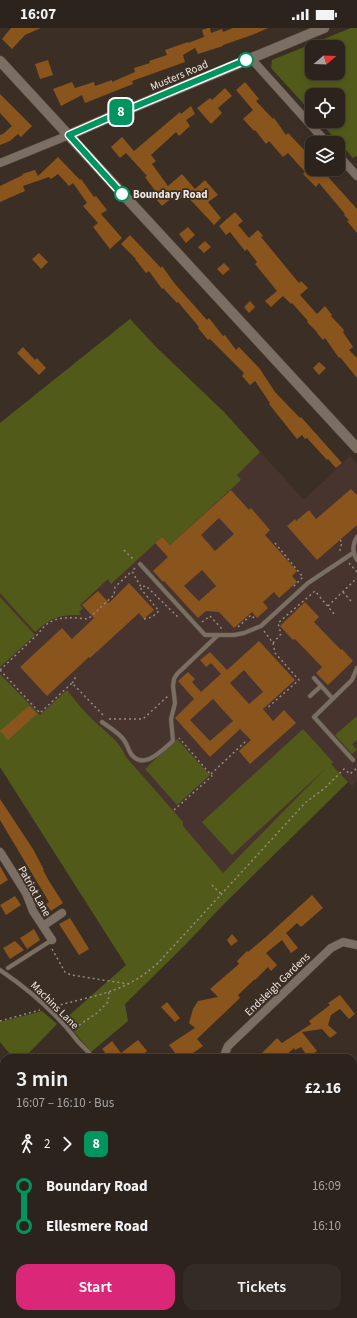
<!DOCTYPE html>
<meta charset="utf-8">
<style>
:root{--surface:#2c231c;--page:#342b25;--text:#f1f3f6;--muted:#a6a4a3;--line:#48403b;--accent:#db2777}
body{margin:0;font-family:"Source Sans 3",sans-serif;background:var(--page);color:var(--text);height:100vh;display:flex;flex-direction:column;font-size:15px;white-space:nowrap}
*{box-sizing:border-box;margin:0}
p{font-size:13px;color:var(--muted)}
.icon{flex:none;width:22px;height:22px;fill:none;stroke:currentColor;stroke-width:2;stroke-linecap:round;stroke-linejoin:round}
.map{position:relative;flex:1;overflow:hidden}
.sheet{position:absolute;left:0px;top:1026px;width:357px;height:264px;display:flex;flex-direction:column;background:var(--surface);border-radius:12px 12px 0 0;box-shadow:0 2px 6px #0003,0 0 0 1px var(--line)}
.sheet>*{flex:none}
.badge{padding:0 8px;border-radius:6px;font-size:14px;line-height:26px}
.needle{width:26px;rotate:71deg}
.buttons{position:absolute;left:305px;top:12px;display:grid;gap:8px}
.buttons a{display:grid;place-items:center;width:40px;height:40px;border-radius:8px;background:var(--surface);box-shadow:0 2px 6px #0003,0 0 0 1px var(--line);font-size:20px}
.map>.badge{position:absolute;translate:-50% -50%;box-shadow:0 0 0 2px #fff}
.legs{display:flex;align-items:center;gap:6px;height:44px;padding:0 16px;font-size:13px}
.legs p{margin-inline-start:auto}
.head{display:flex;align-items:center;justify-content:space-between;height:68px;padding:0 16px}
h1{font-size:22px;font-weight:600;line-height:30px}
.button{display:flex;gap:8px;margin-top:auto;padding:8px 16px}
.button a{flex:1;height:46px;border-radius:12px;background:var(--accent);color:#fff;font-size:16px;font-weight:600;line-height:46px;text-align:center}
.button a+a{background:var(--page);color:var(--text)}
ul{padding:0 16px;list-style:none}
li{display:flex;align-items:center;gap:14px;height:40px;font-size:15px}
li i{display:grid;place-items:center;width:6px;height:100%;margin:0 5px;background:currentColor}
li i::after{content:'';width:10px;height:10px;margin:-5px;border:3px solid;border-radius:50%;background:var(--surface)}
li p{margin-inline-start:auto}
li:first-child i{background:linear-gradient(#0000 50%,currentColor 0)}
li:last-child i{background:linear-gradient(currentColor 50%,#0000 0)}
.status{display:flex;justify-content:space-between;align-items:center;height:28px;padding:0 20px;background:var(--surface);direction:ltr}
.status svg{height:11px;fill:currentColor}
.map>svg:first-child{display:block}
</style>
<div class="status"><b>16:07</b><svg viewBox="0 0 49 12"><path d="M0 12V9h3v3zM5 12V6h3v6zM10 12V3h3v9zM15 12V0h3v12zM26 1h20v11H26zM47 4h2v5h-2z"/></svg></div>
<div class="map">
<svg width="357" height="1290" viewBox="0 0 357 1290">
<rect width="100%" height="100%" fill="#3b2f25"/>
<path fill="#47342e" d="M130,291l27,29 67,64 80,88 46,-44 7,8v317l-5,5 -21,-22 -108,109 -97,92 -126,-198v-344z"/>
<path fill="#525a1a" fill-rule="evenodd" d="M351,0h6v128l-4,2 -34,-37h19v-26h-26v18l-41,-45 1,-8zM312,19h26v26h-26z
M130,291l27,29 67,64 36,40 -23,23 4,5 -71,65 -8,-8 -51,47 -3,-5 -28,26 3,3 -4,4 2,2 -2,1c-20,-1 -30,4 -44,17l-35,-39v-170z
M0,569l35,38 -35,32z
M0,646l40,41 27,-25c7,9 14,18 22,26 13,14 30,23 37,41l57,65v4l40,47 102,-104 -93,86 -30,-33 101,-93 30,33 -2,2 17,18 -125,123 -38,40 -60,59 3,17 -37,31 -27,-32 62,-55 -126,-198z
M357,688v24l-5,4 5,6 -5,4 -17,-19z
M177,711l33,36 -33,30 -32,-36z
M42,983l15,13 -33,34h-14l-1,-5 -9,-11v-20z"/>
<path fill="#8a541d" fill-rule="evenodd" d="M11,0h30l-16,7 -13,14 -10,-10z
M208,0h2l1,5 11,-4 1,3 10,-4h35l-16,7 -29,10v1l-25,8 -3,-6 -12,7 2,7 -53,19 1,3 -48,19 -3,-8 -21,11 -8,-17 19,-7 3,6 19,-6 1,4 17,-6v2l23,-10 -1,-4 16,-5 -1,-2 18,-6 -2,-5 23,-8v1l16,-6 -2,-7z
M48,32l5,15 -13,4 -5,-15z
M245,54l14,17 -3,2 17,18 1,-1 12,17 2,-2 24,25v11h9l36,40v24l-10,-12 2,-1 -5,-5 1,-1 -26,-31 -3,4 -13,-13 2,-2 -17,-19 -5,4 -14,-16 -3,3 -11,-14 -1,1 -11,-12 10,-9 -17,-20z
M225,60l7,8 -14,12 4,5 -11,11 -14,-16 13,-10 2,2z
M0,66l32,32 -11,11 -3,-3 -8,7 -10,4v-10l3,-1 9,-8 -12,-13z
M191,78l4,8 -9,6 4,6 -11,10 -3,-4 -25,23 5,6 -4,3 16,22 14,-12 13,15 10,-9 13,15 -10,7 13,16 -7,7 -29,-31 -7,7 -4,-5 -12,10 -6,-7 3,-3 -14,-19 2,-1 -21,-23 -6,5 -9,-11 11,-10 12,14 46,-39 1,2z
M58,129l22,23 1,-1 13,18 2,-1 11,14 -6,4 21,24 -12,11 -17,-22 5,-4 -15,-17 4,-3 -14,-20 -4,3 -11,-12 -7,5 -2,-2 -26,9 2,5 -25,11v-16l23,-11 -1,-1 13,-4 3,6z
M235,184l8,9 -5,4 11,13 9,-8 5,6 -2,1 38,46 2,-2 7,7 -8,7 17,19 8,-8 7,9 -1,1 13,14 -1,2 10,15 -4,3 8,8v20l-17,-21 -1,1 -14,-20 -2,2 -6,-7v-1l-10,-10 1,-1 -16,-18 -1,1 -8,-8 -12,11 -6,-6 12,-10 -22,-27 2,-2 -10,-13 -2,2 -15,-19 -4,3 -7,-9z
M188,199l7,8 -9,8 -7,-9z
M130,207l31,33 1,-2 13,18 32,36 2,-2 14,18 2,-1 11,15 3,-3 21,22 15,23 25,26 1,-1 41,46 -6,5 -8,-9 -1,1 -20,-22 -2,1 -3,-4 -5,4 -28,-35 1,-1 -15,-22 -5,4 -8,-9 2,-3 -34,-34 -2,1 -10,-12 1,-1 -21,-25 -1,1 -14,-15 -1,1 -13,-18 -3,2 -11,-14h1l-15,-15z
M205,213l6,6 -7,6 -6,-6z
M39,225l9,9 -7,7 -9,-10z
M224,235l6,6 -7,6 -6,-6z
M250,273l5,6 -6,6 -5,-6z
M23,319l12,13 2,-2 9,10 -7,7 -22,-22z
M319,334l7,6 -7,7 -6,-7z
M351,461l6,6v30l-40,35 -30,-34 8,-7 1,2 13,-11 7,9z
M231,462l18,20 2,-2 19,22 -5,5 32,36 -5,5 5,6 -18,16 -5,-6 -11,10 5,6 -11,10 -5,-6 -18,16 -15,-16 -13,-1 -8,7 -34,-37 -1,1 -10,-11 15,-14 -13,-14 7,-6 8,8zM219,490l15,16 -19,17 -14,-16zM202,542l14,16 -17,15 -15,-15z
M129,555l25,27 -10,9 -5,-6 -49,45 -1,-1 -42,39 -27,-29 42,-39 10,11 22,-21 -12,-13 16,-14 11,12z
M305,574l14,15 -5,5 27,28 1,-1 11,12 -25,24 -12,-12 6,-6 -27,-28 -2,1 -13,-14z
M259,613l36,39 -32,29 10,12 11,-11 12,13 -46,41 -11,-13 12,-11 -11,-11 -30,28 -35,-39 19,-19 -16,-18 10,-9 7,7 -3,3 9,10 20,-18 -10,-11 -5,4 -6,-7 10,-8 17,18zM244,642l19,22 -14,12 -19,-21zM213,671l20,22 -23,20 -20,-21z
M29,678l8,8 -29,26 -8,-9z
M0,771l33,50 11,21h-1l6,11 14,22 -12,8 -5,-7 3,-2 -49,-82z
M0,838l8,14 -8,5z
M312,867l11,13 -22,19 -4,-4 -11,10 12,15 -7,5 -9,-13 -16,13 11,12 -6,6 -3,-4 -13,13v-1l-17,16 2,3 -43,41 6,7 -17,12h-7l-10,-13 26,-17 -6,-5 4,-14 5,-8 20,-4 -8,-8 29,-25 -2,-3 10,-10 1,1 19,-16z
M15,868l6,9 -15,10 -6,-10z
M70,890l19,31 -10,6 -20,-31z
M34,901l6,11 -13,9 -7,-11z
M232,906l6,7 -7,5 -4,-6z
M15,913l9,9 -14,9 -7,-11z
M340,967l15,19 -6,5 -9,-10 -9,6 -3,10 9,8 -7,5 -8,-9 -20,3 15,19 -9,6 -7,-10 -6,3 -1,-2 -11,10h-26l20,-20 5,5 29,-19 -2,-3 21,-16 -2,-2z
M167,974l13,16 -5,4 -14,-15z
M138,1012l9,11 -8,7h-40l6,-6 -3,-3 10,-8 9,12z"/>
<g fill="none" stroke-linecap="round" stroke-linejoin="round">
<g stroke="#584e45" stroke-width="5">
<path id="service" d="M357,509c-5,8 -5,15 0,23
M140,536l65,71h29l10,-2 17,-7 47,-43 45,-30
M314,650l19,21
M310,668l11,-10
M102,694c7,5 17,11 22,18 3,4 4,9 7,14 13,17 31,-4 42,-13l-2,-22 4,-16 -2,-17 1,-7 3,-5 41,-39
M353,732l-39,-43 38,-37 5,-12
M8,940l44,-28
M0,942c28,19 55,42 76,69 5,7 13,12 17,19
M0,1161l4,-4"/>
</g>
<g stroke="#584e45" stroke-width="9">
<path id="minor" d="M253,29l2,6 72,80
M338,127l19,21
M0,135l69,-28
M0,824l26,41 7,18 19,29
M43,898l19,-13
M223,1030l5,-12 103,-98 12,-6 14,3
M0,1134l4,-2
M353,1161l4,4
M334,1290l4,-4"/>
</g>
<g stroke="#584e45" stroke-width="11">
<path id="tertiary" d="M0,33l357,387
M69,107l41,-18 214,-89
M264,1286l5,4"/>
</g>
<g stroke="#584e45" stroke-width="11">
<path id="primary" d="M353,1148l4,-4
M220,1290l4,-4"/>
</g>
<path stroke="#958b82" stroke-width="1.5" stroke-dasharray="2 3" stroke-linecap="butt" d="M340,512l2,2 -2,8 2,3
M275,515l28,34 -11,11
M124,522l10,10
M349,535l8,9
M135,540l-3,3 9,16
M343,564l8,9
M328,578l29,-28
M144,591l8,-2 7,-6 -18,-22v-2l5,-1 33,32
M202,594l8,-6 12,13
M238,599l13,-12 5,5
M264,603l9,12 2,10 24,27 -33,29
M273,615l8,-9 -3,-11 37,-32 20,24
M0,642l39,-37c11,-18 30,-16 49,-14l26,-24 1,-8 17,-16
M0,642l40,43 32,-30 32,33
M72,655l3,-3v-6
M109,691h34l25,-23
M211,746l36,-34
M174,782l38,-34 -33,-38
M212,857l9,9
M52,921l13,23 6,3 58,9
M56,978c24,-7 51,-11 74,-23 10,-5 19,-12 28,-20l148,-161 19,-14 19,-19 6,5 7,-6
M0,993l40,-11
M75,1000l22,-15 11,-11 1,-10
M353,1183l4,-1"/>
<use href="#service" stroke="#7b6e62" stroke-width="4"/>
<use href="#minor" stroke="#7b6e62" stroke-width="8"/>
<use href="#tertiary" stroke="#7b6e62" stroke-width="10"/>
<use href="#primary" stroke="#89a278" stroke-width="10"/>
</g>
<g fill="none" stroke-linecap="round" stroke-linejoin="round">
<g stroke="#fff" stroke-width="9">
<path id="line-1" d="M122,166l-53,-59 41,-18 136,-57"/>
</g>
<use href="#line-1" stroke="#00945e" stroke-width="6"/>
</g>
<g fill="#fff" stroke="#00945e" stroke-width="2">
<circle cx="246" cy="32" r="7"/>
<circle cx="122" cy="166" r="7"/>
</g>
<g text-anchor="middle" stroke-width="3.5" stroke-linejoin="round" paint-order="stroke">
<g font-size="11" fill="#f1e9e3" stroke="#3b2f25">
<text transform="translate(179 47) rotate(-23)" y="4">Musters Road</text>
<text transform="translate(35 863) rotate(61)" y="4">Patriot Lane</text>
<text transform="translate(277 956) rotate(-44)" y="4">Endsleigh Gardens</text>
<text transform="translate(55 977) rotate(45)" y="4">Machins Lane</text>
</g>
<g font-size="11" font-weight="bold" fill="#f1e9e3" stroke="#3b2f25" text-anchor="start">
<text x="133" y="170">Boundary Road</text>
</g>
</g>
</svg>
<div class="buttons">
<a><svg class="needle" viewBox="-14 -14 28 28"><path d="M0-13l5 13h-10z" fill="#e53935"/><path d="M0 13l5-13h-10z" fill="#a6a4a3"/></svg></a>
<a><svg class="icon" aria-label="locate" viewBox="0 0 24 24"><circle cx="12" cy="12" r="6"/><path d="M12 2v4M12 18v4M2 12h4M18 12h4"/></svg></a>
<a><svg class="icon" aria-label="layers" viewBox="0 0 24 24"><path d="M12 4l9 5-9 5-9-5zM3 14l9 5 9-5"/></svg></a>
</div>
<b class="badge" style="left:121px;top:84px;background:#00945e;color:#fff">8</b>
<section class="sheet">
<div class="head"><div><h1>3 min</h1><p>16:07 – 16:10 · Bus</p></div><b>£2.16</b></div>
<div class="legs"><svg class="icon" aria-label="walk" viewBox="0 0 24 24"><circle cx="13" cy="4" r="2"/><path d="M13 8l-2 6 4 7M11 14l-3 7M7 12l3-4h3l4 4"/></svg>2<svg class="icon" aria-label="forward" viewBox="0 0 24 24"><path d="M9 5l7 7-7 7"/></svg><b class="badge" style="background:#00945e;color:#fff">8</b></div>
<ul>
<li><i style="color:#00945e"></i><b>Boundary Road</b><p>16:09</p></li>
<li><i style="color:#00945e"></i><b>Ellesmere Road</b><p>16:10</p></li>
</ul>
<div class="button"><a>Start</a><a>Tickets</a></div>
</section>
</div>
